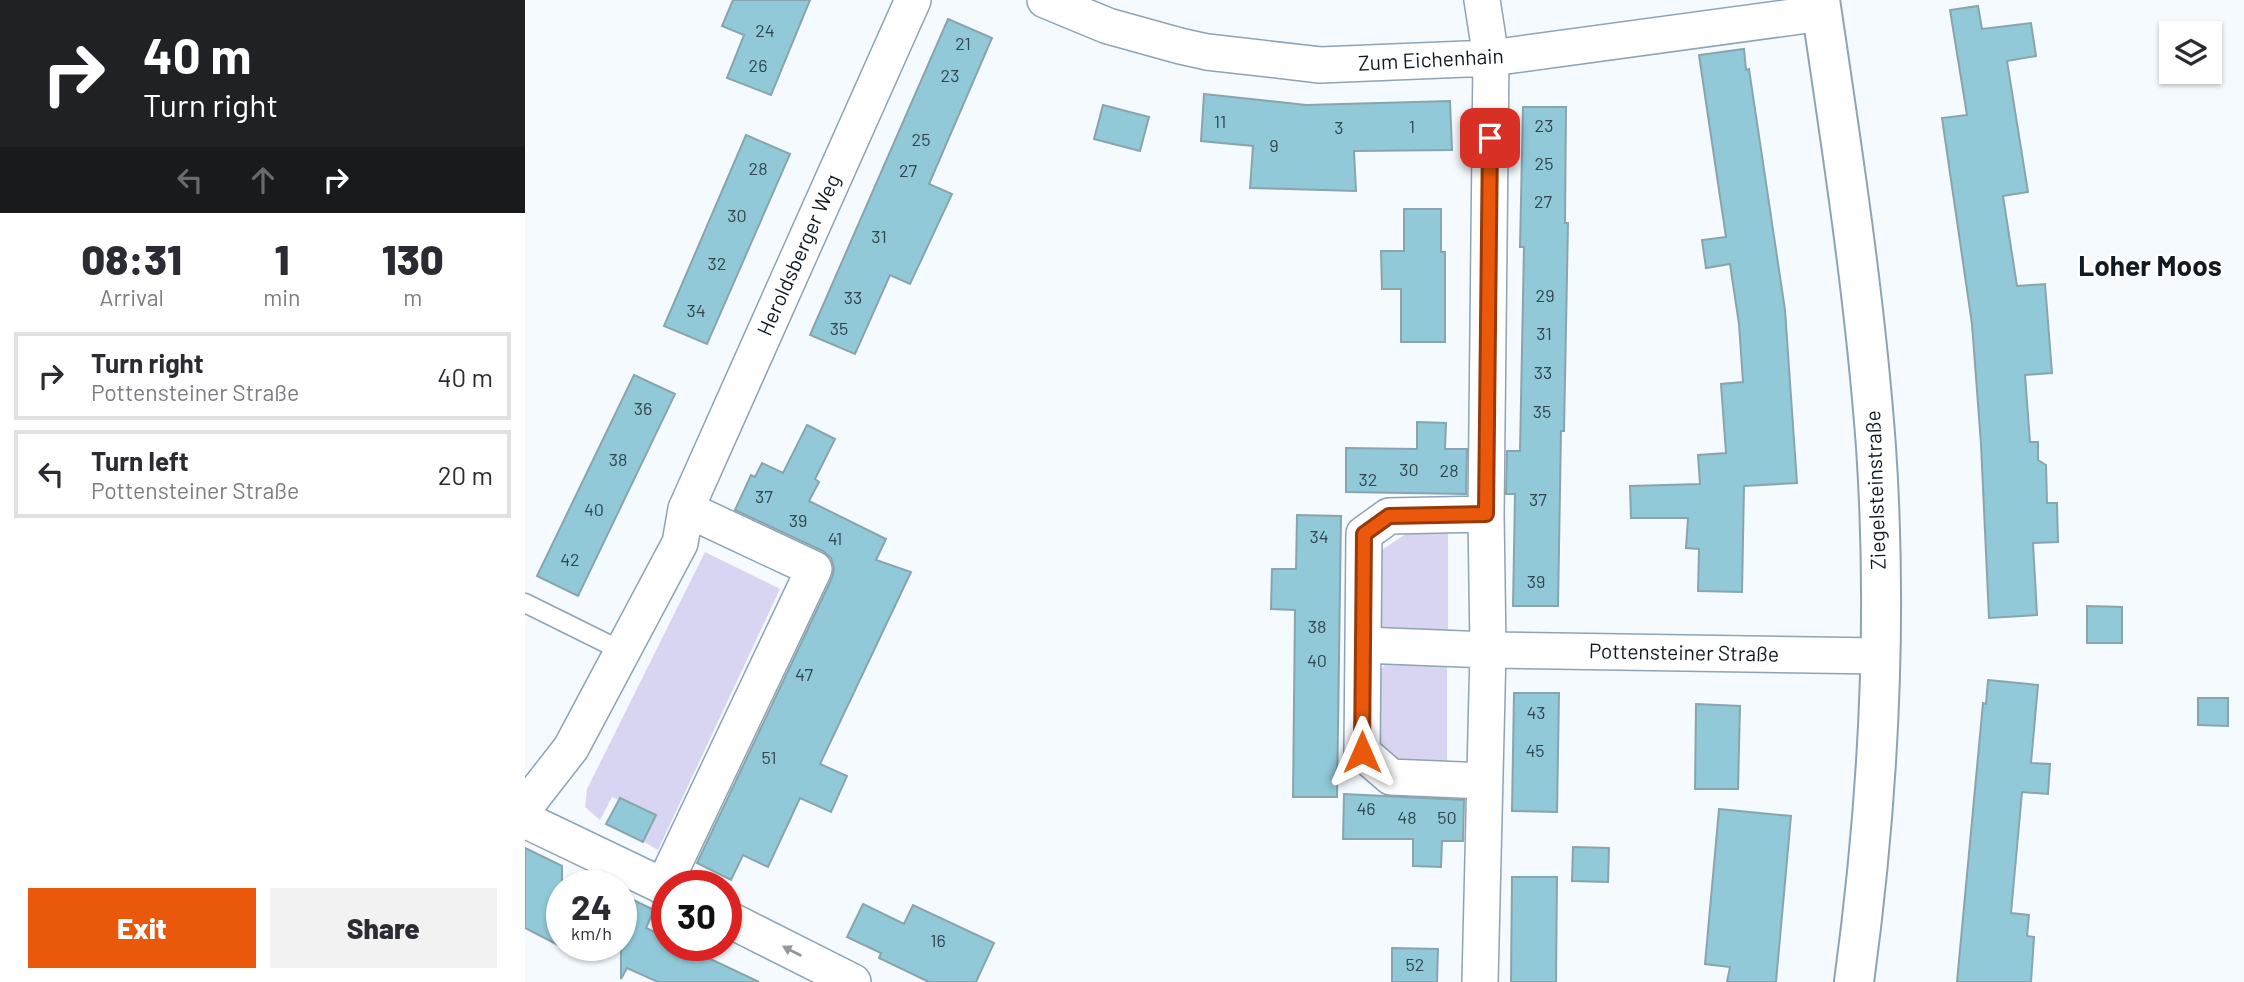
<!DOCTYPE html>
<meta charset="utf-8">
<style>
body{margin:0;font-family:Barlow,sans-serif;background:#f2f2f3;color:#2b2b33;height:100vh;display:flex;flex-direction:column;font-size:26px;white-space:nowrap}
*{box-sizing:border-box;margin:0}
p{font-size:23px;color:#7c7c81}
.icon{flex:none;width:38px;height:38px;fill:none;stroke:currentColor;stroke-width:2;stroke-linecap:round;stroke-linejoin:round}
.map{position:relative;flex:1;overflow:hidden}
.panel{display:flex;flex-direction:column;background:#fff;width:525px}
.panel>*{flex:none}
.guide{background:#202124;color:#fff;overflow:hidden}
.buttons{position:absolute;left:1634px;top:21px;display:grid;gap:14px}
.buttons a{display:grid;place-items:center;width:63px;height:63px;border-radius:0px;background:#fff;box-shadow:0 2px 5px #0004;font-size:35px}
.speed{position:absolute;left:21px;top:870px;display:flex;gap:14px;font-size:35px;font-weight:700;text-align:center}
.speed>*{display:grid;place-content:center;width:91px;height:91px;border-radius:50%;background:#fff;box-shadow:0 2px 5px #0004;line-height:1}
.speed small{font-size:18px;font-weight:400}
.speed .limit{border:10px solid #d22;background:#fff;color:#111}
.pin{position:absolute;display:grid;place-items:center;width:60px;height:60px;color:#fff;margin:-30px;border-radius:14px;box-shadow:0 4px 10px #0006}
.me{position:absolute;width:77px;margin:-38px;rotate:0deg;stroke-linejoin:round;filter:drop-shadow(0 0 5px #0008)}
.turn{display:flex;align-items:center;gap:24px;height:147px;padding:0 28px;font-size:32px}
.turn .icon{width:91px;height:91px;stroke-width:2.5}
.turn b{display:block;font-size:49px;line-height:60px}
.lanes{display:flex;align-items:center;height:66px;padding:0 28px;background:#0003;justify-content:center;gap:35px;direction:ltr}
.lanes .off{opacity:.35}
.eta{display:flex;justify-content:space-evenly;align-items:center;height:119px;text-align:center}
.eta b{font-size:42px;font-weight:800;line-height:49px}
.cta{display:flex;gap:14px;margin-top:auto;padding:14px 28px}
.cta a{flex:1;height:80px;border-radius:0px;background:#ea580c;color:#fff;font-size:28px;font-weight:800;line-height:80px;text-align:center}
.cta a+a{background:#f2f2f3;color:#2b2b33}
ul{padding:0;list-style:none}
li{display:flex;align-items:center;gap:21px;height:88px;margin:0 14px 10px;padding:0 14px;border:4px solid #e1e1e2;border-radius:0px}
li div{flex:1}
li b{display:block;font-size:26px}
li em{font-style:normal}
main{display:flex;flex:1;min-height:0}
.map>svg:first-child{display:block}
.green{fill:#d8d5f3}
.building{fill:#91c9d9;stroke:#88a5ad;stroke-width:2}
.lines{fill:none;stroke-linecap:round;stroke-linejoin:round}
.lane-casing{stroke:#8ea3b4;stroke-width:21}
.street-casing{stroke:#8ea3b4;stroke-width:38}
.secondary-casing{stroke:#8ea3b4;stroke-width:42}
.lane{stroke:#fff;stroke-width:18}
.street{stroke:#fff;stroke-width:35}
.secondary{stroke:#fff;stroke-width:38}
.oneway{fill:#94989b}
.route-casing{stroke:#983908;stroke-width:18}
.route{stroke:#ea580c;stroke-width:12}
.labels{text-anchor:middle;stroke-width:5;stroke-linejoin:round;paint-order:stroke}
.number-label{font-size:18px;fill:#32464f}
.street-label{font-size:21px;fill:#121a21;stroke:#fff}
.district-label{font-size:28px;font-weight:bold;fill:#121a21;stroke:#fff}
</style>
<main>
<section class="panel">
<div class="guide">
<div class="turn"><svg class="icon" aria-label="right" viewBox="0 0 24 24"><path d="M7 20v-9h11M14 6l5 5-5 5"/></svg><div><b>40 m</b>Turn right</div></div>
<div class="lanes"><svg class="icon off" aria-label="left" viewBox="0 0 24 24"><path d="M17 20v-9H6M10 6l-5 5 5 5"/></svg><svg class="icon off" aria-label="ahead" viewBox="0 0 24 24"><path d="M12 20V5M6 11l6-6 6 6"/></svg><svg class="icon" aria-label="right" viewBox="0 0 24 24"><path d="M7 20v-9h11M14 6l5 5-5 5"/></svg></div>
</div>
<div class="eta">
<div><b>08:31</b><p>Arrival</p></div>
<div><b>1</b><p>min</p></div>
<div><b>130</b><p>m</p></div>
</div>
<ul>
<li><svg class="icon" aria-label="right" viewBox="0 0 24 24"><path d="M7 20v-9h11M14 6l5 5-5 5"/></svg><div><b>Turn right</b><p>Pottensteiner Straße</p></div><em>40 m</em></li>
<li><svg class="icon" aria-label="left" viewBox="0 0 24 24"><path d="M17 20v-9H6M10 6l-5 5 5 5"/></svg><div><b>Turn left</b><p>Pottensteiner Straße</p></div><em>20 m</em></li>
</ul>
<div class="cta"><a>Exit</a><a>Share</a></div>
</section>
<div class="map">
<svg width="1719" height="982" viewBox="0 0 1719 982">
<rect width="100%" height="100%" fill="#f5fafe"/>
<!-- green -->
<path class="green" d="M894 525 923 526V635H863L850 620 851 554Z
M180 552 255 589 133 850 119 842 130 818 87 797 75 820 60 807 62 789Z
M865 658 922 661V766L870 763 849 741V679Z"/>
<!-- building -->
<path class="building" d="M208 0H285L246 95 202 78 219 35 197 26Z
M1453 6 1457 29 1506 23 1511 56 1482 61 1503 192 1478 196 1492 286 1520 284 1527 373 1500 375 1505 442H1513V460L1521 465 1522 503H1532L1533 542 1508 543 1512 615 1464 618 1456 444 1447 324 1417 118 1442 115 1425 10Z
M423 19 467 38 404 184 427 194 385 284 365 275 330 354 285 335Z
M1219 49 1221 70 1224 69 1260 310 1272 483 1219 486 1217 592 1173 591 1174 549 1161 548 1163 518H1106L1105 486 1175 484 1173 455 1201 453 1196 384 1218 382 1214 324 1205 264 1181 268 1177 240 1201 237 1174 55Z
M679 94 781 105 925 101 927 150 829 151 831 191 725 188 728 146 676 141Z
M578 105 624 117 615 151 569 139Z
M998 107H1041L1040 223H1043L1039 431H1036L1033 606H988L990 494H981L982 451H995L999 247H995Z
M221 135 265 154 182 344 139 326Z
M879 209H916V252H920V342H876V289H857L856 251H879Z
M109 375 150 394 53 596 12 576Z
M892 422 921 423 920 449H942L941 494 821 492V448L892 449Z
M282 425 310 439 290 479 294 482 284 501 361 539 351 560 386 572 295 764 322 776 306 812 275 798 243 867 218 855 206 880 172 863 307 578 309 568 306 558 298 551 210 510 226 475 230 477 237 463 258 473Z
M772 515 816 516 812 797H768L770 610 746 609 747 569H771Z
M1562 606 1597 607V643H1562Z
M1463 680 1513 685 1506 763 1525 764 1523 794 1497 792 1486 913 1504 915 1502 936 1509 937 1506 982H1432L1458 703 1461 704Z
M989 693H1034L1032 812 987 811Z
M1673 698H1703V726L1673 725Z
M1171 704 1215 706 1213 789H1170Z
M819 794 939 800 938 841H917L916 867 888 866V839H818Z
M95 798 131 815 118 842 81 824Z
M1194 809 1266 816 1251 982H1202L1205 967 1180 964Z
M1048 847 1084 848 1083 882 1047 881Z
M0 848 37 866V947L0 928Z
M987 877H1032L1031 982H986Z
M96 894 129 910 121 928 142 938V945H156L234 982H133L102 968 96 979Z
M338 904 379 924 388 905 469 943 451 982H404L354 958 356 953 322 937Z
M867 948 913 949 912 982H867Z"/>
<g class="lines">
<!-- lane casing -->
<g class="lane-casing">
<path id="lane" d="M0 603 97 651"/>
</g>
<!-- street casing -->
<g class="street-casing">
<path id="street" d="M520 0 583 26 655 46 682 52 795 65 966 58 1297 13
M838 645 963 650 1354 656
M960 781 866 777 837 752 839 534 864 516 961 514
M0 807 46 748 155 543 161 509 388 0
M0 820 142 888
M138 887 289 569 161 509
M201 918 328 982
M955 982 963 650 961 514 966 58 957 0"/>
</g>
<!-- secondary casing -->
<g class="secondary-casing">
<path id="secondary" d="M1295 0C1317 149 1340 297 1351 447 1363 625 1353 806 1329 982"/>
</g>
<!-- lane -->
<use href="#lane" class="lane"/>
<!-- street -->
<use href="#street" class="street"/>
<!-- secondary -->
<use href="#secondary" class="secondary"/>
</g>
<!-- one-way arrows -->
<defs><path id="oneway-solid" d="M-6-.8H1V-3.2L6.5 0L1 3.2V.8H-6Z" transform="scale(1.75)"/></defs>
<use class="oneway" href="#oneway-solid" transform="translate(267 951) rotate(-153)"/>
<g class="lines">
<!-- route casing -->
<g class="route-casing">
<path id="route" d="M837 752 839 534 864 516 961 514 965 138"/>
</g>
<!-- route -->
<use href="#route" class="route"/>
</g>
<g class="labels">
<!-- number labels -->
<g class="number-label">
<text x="240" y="37">24</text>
<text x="438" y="50">21</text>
<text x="233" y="72">26</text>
<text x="425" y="82">23</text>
<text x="695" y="128">11</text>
<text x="1019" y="132">23</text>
<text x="887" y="133">1</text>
<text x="814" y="134">3</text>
<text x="396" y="146">25</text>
<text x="749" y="152">9</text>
<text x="1019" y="170">25</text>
<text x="233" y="175">28</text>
<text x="383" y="177">27</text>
<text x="1018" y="208">27</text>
<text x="212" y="222">30</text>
<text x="354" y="243">31</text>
<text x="192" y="270">32</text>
<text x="1020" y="302">29</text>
<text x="328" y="304">33</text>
<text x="171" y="317">34</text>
<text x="314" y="335">35</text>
<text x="1019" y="340">31</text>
<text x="1018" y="379">33</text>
<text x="118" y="415">36</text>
<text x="1017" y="418">35</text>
<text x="93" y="466">38</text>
<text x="884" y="476">30</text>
<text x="924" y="477">28</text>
<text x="843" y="486">32</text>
<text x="239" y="503">37</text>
<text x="1013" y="506">37</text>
<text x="69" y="516">40</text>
<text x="273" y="527">39</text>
<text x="794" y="543">34</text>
<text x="310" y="545">41</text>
<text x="45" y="566">42</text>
<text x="1011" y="588">39</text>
<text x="792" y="633">38</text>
<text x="792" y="667">40</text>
<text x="279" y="681">47</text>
<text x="1011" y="719">43</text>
<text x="1010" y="757">45</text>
<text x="244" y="764">51</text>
<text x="841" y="815">46</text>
<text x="882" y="824">48</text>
<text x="922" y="824">50</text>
<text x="413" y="947">16</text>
<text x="890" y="971">52</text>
</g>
<!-- street labels -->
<g class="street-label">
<text transform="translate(906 60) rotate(-3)" y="7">Zum Eichenhain</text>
<text transform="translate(274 255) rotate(-66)" y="7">Heroldsberger Weg</text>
<text transform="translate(1351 490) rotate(-92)" y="7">Ziegelsteinstraße</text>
<text transform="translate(1159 653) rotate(1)" y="7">Pottensteiner Straße</text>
</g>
<!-- district labels -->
<g class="district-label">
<text x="1625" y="276">Loher Moos</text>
</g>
</g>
</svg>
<div class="buttons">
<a><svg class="icon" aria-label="layers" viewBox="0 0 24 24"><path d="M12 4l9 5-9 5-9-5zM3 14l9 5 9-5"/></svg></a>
</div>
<div class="speed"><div>24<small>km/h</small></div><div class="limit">30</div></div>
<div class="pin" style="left:965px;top:138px;background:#d93025"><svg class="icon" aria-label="arrive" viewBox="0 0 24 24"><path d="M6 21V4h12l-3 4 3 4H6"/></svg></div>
<svg class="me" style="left:837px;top:752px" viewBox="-20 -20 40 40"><path d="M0-17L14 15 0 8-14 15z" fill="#ea580c" stroke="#fff" stroke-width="4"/></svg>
</div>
</main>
